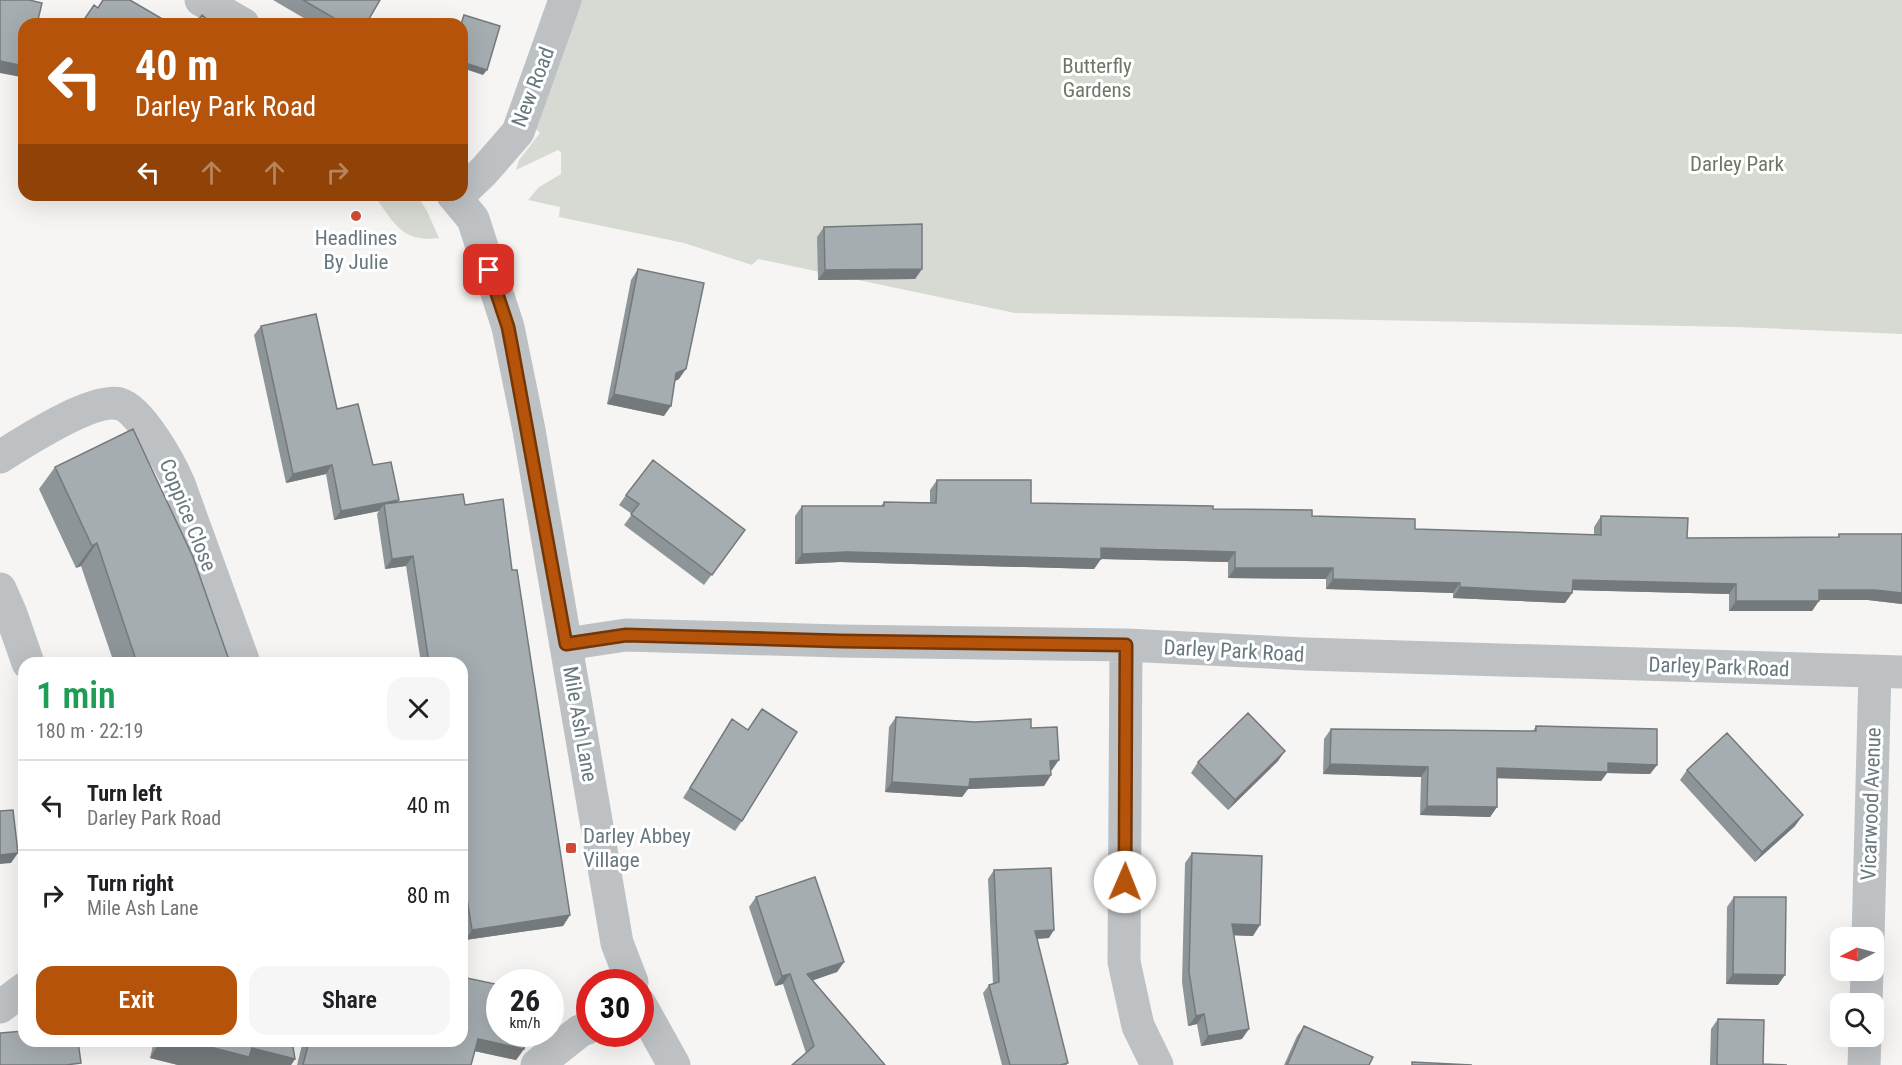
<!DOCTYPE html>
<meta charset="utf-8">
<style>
body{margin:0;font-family:"Roboto Condensed",sans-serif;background:#f6f6f6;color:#202124;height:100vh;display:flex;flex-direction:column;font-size:22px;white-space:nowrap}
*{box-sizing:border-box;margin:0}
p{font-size:20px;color:#757577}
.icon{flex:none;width:33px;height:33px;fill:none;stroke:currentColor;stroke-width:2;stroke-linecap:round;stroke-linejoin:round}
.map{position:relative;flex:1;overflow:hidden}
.drawer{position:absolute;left:18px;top:657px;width:450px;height:390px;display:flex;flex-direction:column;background:#fff;border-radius:18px;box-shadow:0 6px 24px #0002}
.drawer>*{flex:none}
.guide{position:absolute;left:18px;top:18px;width:450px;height:183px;border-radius:18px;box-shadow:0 6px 24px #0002;background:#b45309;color:#fff;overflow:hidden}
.needle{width:39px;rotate:264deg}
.buttons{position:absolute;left:1830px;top:927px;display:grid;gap:12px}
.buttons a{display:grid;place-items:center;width:54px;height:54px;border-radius:12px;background:#fff;box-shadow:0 6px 24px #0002;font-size:30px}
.speed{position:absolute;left:486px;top:969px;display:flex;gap:12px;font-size:30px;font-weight:700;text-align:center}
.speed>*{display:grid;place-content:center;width:78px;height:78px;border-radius:50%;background:#fff;box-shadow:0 6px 24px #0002;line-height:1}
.speed small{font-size:15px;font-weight:400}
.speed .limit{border:9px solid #d22;background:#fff;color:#111}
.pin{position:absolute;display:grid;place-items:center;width:51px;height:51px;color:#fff;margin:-26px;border-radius:12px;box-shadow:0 3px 9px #0006}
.me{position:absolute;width:66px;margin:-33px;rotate:1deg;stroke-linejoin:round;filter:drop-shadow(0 0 4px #0008)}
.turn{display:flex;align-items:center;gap:21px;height:126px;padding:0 18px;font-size:27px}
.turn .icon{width:78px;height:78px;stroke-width:2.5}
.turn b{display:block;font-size:42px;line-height:51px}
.lanes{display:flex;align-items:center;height:57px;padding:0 18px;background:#0003;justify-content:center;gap:30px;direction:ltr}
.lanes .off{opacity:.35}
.round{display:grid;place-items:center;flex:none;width:63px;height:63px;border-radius:18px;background:#f6f6f6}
.summary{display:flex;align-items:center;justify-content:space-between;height:102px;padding:0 18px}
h1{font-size:36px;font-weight:600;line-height:45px;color:#1e9e55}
.button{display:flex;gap:12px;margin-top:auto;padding:12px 18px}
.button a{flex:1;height:69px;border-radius:18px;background:#b45309;color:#fff;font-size:24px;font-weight:600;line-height:69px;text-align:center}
.button a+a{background:#f6f6f6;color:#202124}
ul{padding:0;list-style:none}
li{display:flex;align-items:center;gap:18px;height:90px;padding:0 18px;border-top:2px solid #e0e0e0}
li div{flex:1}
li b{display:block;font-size:22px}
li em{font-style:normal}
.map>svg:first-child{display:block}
.green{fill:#d6dad2}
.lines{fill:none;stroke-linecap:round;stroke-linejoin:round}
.minor{stroke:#bdc1c4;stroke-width:33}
.tertiary{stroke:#bdc1c4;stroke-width:33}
.wall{fill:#8e9598}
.shaded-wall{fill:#74797c}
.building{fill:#a5adb1;stroke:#74797c;stroke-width:1.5}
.route-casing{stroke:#753606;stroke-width:15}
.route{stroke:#b45309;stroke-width:10}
.poi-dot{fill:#d04c38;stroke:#fff;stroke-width:2}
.labels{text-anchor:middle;stroke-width:6;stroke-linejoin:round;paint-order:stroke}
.park-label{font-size:21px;fill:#6c7866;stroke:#fff}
.street-label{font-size:21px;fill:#687880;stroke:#fff}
.poi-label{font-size:21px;fill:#687880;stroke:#fff}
</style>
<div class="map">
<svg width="1902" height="1065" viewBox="0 0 1902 1065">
<rect width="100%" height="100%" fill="#f6f5f3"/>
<!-- green -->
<path class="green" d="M571 0H1902V334L1736 327 1015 313 758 259 752 265 684 243 559 217 560 207 528 200 539 187 561 174V152L558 150 516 170 519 160 540 133 530 123Z
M373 195H417L427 211 439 238C400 243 395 222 373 195Z"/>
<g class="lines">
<!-- minor -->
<path class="minor" d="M462 192 484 171 518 132 565 0
M0 457C24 442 93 397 120 404 141 410 171 465 179 484L244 663
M0 589 11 614 28 663
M566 644 626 635 840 641 1126 645 1305 654 1902 672
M1126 645 1124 962 1138 1026 1157 1065
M1868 938 1875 671
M1866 1004 1867 970
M0 1007 24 989
M537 1065 580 1031 590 1027
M1864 1065 1865 1036"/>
<!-- tertiary -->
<path class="tertiary" d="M201 0 243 24
M453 195 473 219 508 327 529 430 617 943 632 982
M640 1004 674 1065"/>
</g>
<!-- wall -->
<path class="wall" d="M273 0H380L366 24H314Z
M824 227 922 269 915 279 818 280 817 237Z
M638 269 679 379 675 381 664 416 607 404 631 280Z
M261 326 337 409 397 502 465 505 512 570 570 915 563 926 465 940 462 924V663H421L406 566 385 569 377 514 379 511 334 520 326 474 286 483 254 335Z
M55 467 230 663H114L81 566 76 568 39 489Z
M937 480 1031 503 1213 509 1312 516 1415 529 1594 535V527L1601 516 1687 538 1838 537 1839 534H1901L1902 533V604L1868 600H1819L1812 611H1729V594L1573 590 1572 593 1565 603 1453 598V593L1326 589V579L1228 578V562L1101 559 1094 569 840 562 795 564V516L802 506H881L884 502 930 503V490Z
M626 495 745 530 704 585 624 525 632 514 619 505Z
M896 717 1031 728 1052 770H1050L1051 775 1044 786 968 789 962 797 885 792 889 727Z
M732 719 742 821 735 831 683 798Z
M1536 726 1657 765 1650 774 1607 773 1601 781 1497 778V807L1490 817 1420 815 1421 777 1323 774 1324 739 1331 729 1533 731Z
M1278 761 1228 810 1191 773 1198 762Z
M1687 770 1795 826 1755 862 1680 780Z
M1192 853 1253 936 1233 935 1242 1039 1201 1046 1197 1024 1188 1026 1182 982 1185 863Z
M994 870 1049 938 1037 939 1067 1065H1002L983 993 989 985 993 984 988 879Z
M756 897 844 962 837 972 812 980 885 1065 806 1053 783 984 775 986 749 907Z
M1734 897 1778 985 1726 984 1727 907Z
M1718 1019 1763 1064 1787 1065H1710L1711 1029Z
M1304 1026 1369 1065H1284L1297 1036Z
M154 1041H292L295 1059 291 1065H178L150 1058Z
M303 1041H462L524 1049 516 1060 474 1051 471 1065H297Z"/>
<!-- shaded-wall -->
<path class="shaded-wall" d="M0 61 24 66V73L21 77 0 73Z
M462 62 487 70 483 75 462 68Z
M922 269 915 279 818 280 825 270Z
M686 369 679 379 669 384 676 373Z
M614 394 671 406 664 416 607 404Z
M332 465 326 474 286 483 293 474Z
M399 500 392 509 384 504 379 511 334 520 341 511Z
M97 543 81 566 76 568 92 546Z
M1101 548 1235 552 1228 562 1101 559 1094 569 840 562 795 564 802 554 847 552Z
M413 556 406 566 385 569 392 559Z
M1235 568H1333L1326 579 1228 578Z
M1333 579 1460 583 1453 593 1326 589Z
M1573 580 1736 584 1729 594 1566 590Z
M1460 587 1572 593 1565 603 1453 598Z
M1819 590H1875L1902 593V604L1868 600H1812Z
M1736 601H1819L1812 611H1729Z
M1285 751 1278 761 1228 810 1235 800Z
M1059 760 1052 770 1043 771 1050 761Z
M1608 763 1657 765 1650 774 1607 773 1601 781 1490 778 1497 768Z
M1330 764 1428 767 1421 777 1323 774Z
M1051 775 1044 786 968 789 962 797 885 792 892 782Z
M1427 806 1497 807 1490 817 1420 815Z
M1803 815 1795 826 1755 862 1762 852Z
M18 853 11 863 0 864V855Z
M570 915 563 926 465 940 472 930Z
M1232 924 1260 925 1253 936 1224 935Z
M1054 930 1049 938 1030 939 1035 931Z
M844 962 837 972 800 985 807 974Z
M790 974 783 984 775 986 782 976Z
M1733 974 1785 975 1778 985 1726 984Z
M1204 1014 1197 1024 1188 1026 1196 1016Z
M1249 1029 1242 1039 1201 1046 1208 1036Z
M478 1039 524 1049 516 1060 470 1050Z
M161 1041H187L252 1048 295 1059 291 1065H178L150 1058Z"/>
<!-- building -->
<path class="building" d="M0 0H29L42 3 37 24H24V66L0 61Z
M103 0H130L171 24H81L94 5 98 8Z
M303 0H380L366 24H344Z
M202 15 213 24H195Z
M464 15 500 26 487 70 462 62 461 24Z
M922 224V269L825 270 824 227Z
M638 269 704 283 686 369 676 373 671 406 614 394Z
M316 314 337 409 358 404 373 465 391 462 399 500 341 511 332 465 293 474 261 326Z
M133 429 193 557 230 663H137L97 543 92 546 55 467Z
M653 460 745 530 712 575 631 514 639 504 626 495Z
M937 480H1031V503L1213 506V509L1312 510V516L1415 519V529L1601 535V516L1688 518 1687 538 1839 537V534H1902V533V593L1875 590H1819V601H1736V584L1573 580 1572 593 1460 587V583L1333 579V568H1235V552L1101 548V559L847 552 802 554V506H884V502L936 503Z
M463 494 465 505 503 499 512 570H517L570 915 472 930 462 867V663H429L413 556 392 559 384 504Z
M762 709 797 732 742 821 690 788 732 719 748 730Z
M1248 713 1285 751 1235 800 1198 762Z
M896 717 975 722 1031 719V728L1057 727 1059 760 1050 761 1051 775 970 779 969 787 892 782Z
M1536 726 1657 729V765L1608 763V772L1497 768V807L1427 806 1428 767 1330 764 1331 729 1536 731Z
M1727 733 1803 815 1762 852 1687 770Z
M13 810 18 853 0 855V811Z
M1192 853 1262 856 1260 925 1232 924 1249 1029 1208 1036 1204 1014 1196 1016 1189 972Z
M1051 868 1054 930 1035 931 1068 1063 1060 1065H1010L989 985 999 982 994 870Z
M815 877 844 962 807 974 885 1065H792L814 1046 790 974 782 976 756 897Z
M1734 897H1786L1785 975 1733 974Z
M462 977 500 985V1034H527L524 1049 478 1039 471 1065H303L309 1041H462Z
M1718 1019 1764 1020 1763 1064 1787 1065H1717Z
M1304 1026 1373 1057 1369 1065H1287Z
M24 1031V1041H78L81 1063 66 1065H0V1033Z
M187 1041H292L295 1059 252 1048 249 1057Z
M1412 1062 1472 1065H1412Z"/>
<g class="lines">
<!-- route casing -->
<g class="route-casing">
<path id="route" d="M489 270 508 327 512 348 566 644 626 635 840 641 1126 645 1125 882"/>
</g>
<!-- route -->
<use href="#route" class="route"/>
</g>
<!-- markers -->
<g class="poi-dot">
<circle cx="356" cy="216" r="6"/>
<rect x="565" y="842" width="12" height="12" rx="3"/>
</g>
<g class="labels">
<!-- park labels -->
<g class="park-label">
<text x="1097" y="73">Butterfly<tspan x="1097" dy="24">Gardens</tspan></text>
<text x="1737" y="171">Darley Park</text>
</g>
<!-- street labels -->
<g class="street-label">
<text transform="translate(533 87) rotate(-69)" y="7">New Road</text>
<text transform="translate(188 515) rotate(68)" y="7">Coppice Close</text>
<text transform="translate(1234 651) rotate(3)" y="7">Darley Park Road</text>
<text transform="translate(1719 667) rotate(2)" y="7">Darley Park Road</text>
<text transform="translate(580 724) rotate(80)" y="7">Mile Ash Lane</text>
<text transform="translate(1871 804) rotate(-88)" y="7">Vicarwood Avenue</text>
</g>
<!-- poi labels -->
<g class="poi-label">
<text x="356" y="245">Headlines<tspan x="356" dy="24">By Julie</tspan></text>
<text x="583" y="843" text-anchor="start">Darley Abbey<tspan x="583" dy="24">Village</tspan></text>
</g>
</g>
</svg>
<div class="buttons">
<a><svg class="needle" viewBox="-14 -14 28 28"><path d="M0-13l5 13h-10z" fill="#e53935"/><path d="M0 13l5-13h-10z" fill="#757577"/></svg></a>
<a><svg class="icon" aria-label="search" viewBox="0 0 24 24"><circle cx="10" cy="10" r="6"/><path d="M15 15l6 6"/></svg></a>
</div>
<div class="speed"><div>26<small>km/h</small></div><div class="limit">30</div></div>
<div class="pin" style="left:489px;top:270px;background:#d93025"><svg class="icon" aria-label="arrive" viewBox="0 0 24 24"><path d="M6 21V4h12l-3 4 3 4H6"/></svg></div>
<svg class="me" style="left:1125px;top:882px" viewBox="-20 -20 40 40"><circle r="19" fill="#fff"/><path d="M0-13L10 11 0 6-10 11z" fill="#b45309"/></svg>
<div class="guide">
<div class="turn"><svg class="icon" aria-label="left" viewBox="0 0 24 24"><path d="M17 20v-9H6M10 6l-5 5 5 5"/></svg><div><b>40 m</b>Darley Park Road</div></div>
<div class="lanes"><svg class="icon" aria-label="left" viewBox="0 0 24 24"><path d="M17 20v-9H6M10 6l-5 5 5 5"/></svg><svg class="icon off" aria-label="ahead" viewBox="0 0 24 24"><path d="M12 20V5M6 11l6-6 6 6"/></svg><svg class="icon off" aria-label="ahead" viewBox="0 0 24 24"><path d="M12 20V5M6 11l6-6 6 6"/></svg><svg class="icon off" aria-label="right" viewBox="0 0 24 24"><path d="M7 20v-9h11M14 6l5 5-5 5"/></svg></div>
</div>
<section class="drawer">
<div class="summary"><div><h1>1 min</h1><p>180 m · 22:19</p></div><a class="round"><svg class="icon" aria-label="close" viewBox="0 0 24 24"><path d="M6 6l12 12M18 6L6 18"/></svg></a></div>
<ul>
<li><svg class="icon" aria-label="left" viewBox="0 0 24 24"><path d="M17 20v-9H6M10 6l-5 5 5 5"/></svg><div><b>Turn left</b><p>Darley Park Road</p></div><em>40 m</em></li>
<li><svg class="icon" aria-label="right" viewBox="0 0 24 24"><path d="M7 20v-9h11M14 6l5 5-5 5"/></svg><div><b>Turn right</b><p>Mile Ash Lane</p></div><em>80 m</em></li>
</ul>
<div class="button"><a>Exit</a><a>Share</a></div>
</section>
</div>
